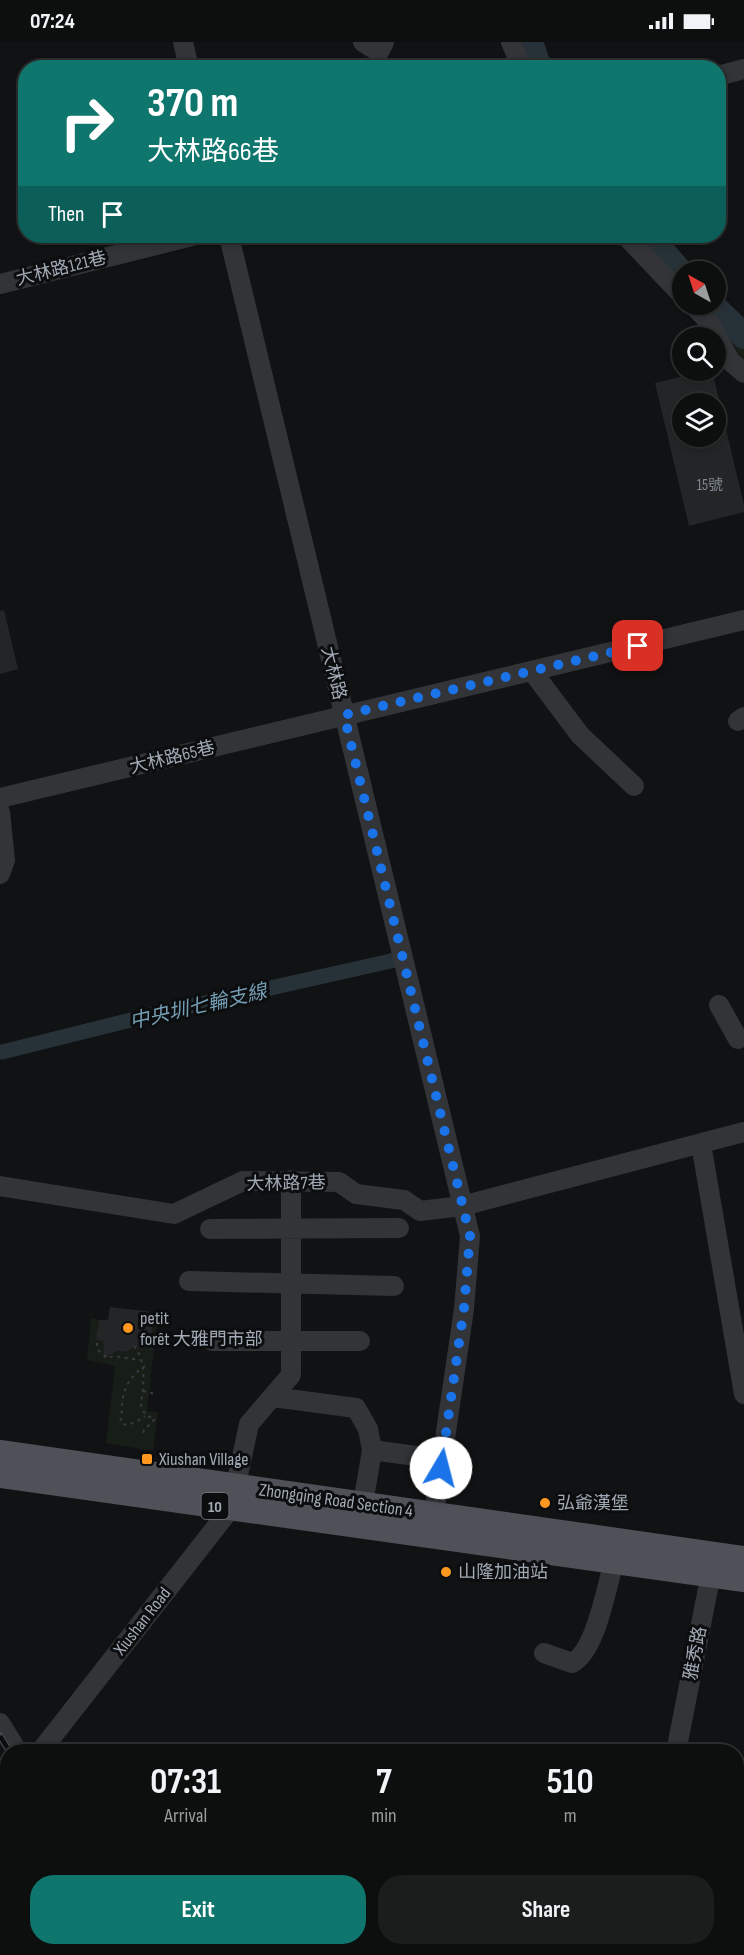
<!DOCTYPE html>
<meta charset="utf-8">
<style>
body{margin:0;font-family:"Sofia Sans Condensed","Noto Sans TC",sans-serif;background:#1b1c1c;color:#f1f3f6;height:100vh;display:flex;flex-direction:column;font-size:22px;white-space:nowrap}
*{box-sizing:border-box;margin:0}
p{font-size:20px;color:#9a9c9e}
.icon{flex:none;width:33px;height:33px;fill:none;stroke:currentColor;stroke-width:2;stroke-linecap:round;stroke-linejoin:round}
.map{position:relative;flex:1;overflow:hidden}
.side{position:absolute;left:0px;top:1702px;width:744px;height:212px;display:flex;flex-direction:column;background:#0d0e0e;border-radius:24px 24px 0 0;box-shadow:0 3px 9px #0003,0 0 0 2px #2d2e2e}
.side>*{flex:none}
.banner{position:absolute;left:18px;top:18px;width:708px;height:183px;border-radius:24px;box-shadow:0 3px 9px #0003,0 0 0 2px #2d2e2e;background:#0f766e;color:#fff;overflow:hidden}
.needle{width:39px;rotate:321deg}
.buttons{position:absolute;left:672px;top:219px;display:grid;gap:12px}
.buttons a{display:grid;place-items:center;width:54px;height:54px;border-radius:50%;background:#0d0e0e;box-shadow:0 3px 9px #0003,0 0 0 2px #2d2e2e;font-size:30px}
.pin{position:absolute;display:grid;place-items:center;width:51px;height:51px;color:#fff;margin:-26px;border-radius:12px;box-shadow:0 3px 9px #0006}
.me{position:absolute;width:66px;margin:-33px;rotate:8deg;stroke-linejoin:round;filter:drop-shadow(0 0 4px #0008)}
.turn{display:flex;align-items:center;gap:21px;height:126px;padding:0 30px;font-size:27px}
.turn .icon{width:78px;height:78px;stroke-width:2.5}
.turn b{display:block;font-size:42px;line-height:51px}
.then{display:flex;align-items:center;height:57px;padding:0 30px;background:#0003;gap:12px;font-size:22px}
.eta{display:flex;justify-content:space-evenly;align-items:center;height:102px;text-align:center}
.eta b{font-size:36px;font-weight:700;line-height:42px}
.primary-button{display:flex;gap:12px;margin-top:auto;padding:12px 30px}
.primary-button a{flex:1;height:69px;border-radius:24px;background:#0f766e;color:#fff;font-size:24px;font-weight:700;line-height:69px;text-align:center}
.primary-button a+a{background:#1b1c1c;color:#f1f3f6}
.status{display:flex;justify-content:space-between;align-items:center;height:42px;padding:0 30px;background:#0d0e0e;direction:ltr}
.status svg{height:16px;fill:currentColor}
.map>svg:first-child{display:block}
.green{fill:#171e17}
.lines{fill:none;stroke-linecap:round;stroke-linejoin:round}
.canal{stroke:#273238;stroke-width:15}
.river{stroke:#273238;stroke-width:26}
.building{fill:#242527;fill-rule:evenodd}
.path{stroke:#383b40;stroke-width:2;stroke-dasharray:3 4.5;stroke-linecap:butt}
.minor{stroke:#323438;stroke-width:20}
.major{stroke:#4e5158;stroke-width:24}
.rail-casing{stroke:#45484e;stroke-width:7}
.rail{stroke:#0c0d0e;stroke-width:4.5;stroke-dasharray:14;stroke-linecap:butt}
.route{stroke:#1a73e8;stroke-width:10;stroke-dasharray:0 18}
.poi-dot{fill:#ff981e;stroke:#0c0d0e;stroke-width:2}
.labels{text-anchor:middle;stroke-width:6;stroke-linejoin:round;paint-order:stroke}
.number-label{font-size:15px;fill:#818891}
.shield{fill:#0c0d0e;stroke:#747b83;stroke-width:1.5}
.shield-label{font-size:16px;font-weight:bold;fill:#a1aab5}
.street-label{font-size:18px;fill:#a1aab5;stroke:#0c0d0e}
.poi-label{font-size:18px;fill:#a1aab5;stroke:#0c0d0e;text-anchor:start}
.water-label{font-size:20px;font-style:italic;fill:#759eb4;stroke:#0c0d0e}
</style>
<div class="status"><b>07:24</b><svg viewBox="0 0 49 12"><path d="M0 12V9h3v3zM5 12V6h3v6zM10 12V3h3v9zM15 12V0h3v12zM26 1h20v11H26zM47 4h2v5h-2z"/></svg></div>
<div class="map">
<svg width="744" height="1913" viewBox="0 0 744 1913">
<rect width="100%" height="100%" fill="#111213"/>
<!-- green -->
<path class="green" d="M711 271 744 300V323Z
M153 1270H158L147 1369 158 1370 153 1409 106 1401 115 1324 87 1318 91 1276 99 1278 96 1298 104 1299 107 1314H110L114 1309 127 1310 137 1303 140 1305 150 1304Z"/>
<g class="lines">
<!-- canal -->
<path class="canal" d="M2 1010 151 973 395 918"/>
<!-- river -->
<path class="river" d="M530 0 539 26
M649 194 682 232
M711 262 744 294"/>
</g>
<!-- building -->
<path class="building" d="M709 328H712L744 463V470L689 484 655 341ZM682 362H716V394H682Z
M4 568 18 627 0 632V569Z
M110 1265 153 1270 151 1302 145 1305H134L127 1310 117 1309 104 1317 103 1299 96 1298 99 1278H108Z"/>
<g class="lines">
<!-- path -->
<path class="path" d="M151 1299 161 1300
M97 1301V1307L107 1316 114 1314 140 1318
M134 1304C148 1322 143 1343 141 1363 144 1372 146 1374 155 1377L144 1388 143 1392
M145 1324C129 1335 122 1348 122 1367 122 1373 119 1376 122 1382 131 1384 138 1379 145 1374
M143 1349 155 1352"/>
<!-- minor -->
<path class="minor" d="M183 0 189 26
M363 0 379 10 384 0
M511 0 522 26
M718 34 744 27
M229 194 470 1194 464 1267 432 1485
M626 194 682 253
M0 242 192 194
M692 262 709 280 730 319 744 331
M532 629 580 693 634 744
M738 679 744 675
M0 756 744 578
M0 770 5 818 0 832
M719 963 738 997
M701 1102 744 1352
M0 1144 174 1172 243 1139 339 1140 356 1152 404 1158 420 1169 462 1164 744 1090
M210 1187 399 1186
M189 1239 394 1244
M212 1299H360
M273 1355 356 1366 368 1387 372 1408
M363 1462 372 1408 416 1414
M544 1611 572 1621C596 1609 606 1546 614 1520
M0 1681 18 1710
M40 1710 231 1466 249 1382 291 1333V1138
M676 1710 713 1521
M0 1743 7 1753
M0 1768 8 1767
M736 1830 744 1833
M634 1913 636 1906"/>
<!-- major -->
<path class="major" d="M0 1410 744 1516
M0 1434 744 1538"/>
<!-- rail casing -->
<g class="rail-casing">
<path id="rail" d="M0 1694 10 1710
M0 1730 8 1741
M113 1906 118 1913
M133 1906 137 1913"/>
</g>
<!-- rail -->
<use href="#rail" class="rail"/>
</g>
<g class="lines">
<!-- route -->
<path class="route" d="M441 1426 464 1266 470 1194 344 673 638 604"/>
</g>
<!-- markers -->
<g class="poi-dot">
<circle cx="128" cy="1286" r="6"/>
<rect x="141" y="1411" width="12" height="12" rx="3"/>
<circle cx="545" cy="1461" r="6"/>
<circle cx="446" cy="1530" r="6"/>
</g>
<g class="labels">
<!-- number labels -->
<g class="number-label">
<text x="710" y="448">15號</text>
</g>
<!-- shield labels -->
<rect class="shield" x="201.5" y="1451" width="27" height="26" rx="4.5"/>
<g class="shield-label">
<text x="215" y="1470">10</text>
</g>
<!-- street labels -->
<g class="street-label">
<text transform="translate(61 226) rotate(-14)" y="6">大林路121巷</text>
<text transform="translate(334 631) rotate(76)" y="6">大林路</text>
<text transform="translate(172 715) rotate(-14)" y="6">大林路65巷</text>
<text transform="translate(286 1141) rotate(-1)" y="6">大林路7巷</text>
<text transform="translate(336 1458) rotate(8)" y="6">Zhongqing Road Section 4</text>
<text transform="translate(142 1579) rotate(-52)" y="6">Xiushan Road</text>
<text transform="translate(695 1611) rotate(-79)" y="6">雅秀路</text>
</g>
<!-- poi labels -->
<g class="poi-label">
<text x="140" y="1282">petit<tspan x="140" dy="21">forêt 大雅門市部</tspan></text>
<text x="159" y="1423">Xiushan Village</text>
<text x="557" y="1467">弘爺漢堡</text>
<text x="458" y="1536">山隆加油站</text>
</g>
<!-- water labels -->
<g class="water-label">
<text transform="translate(198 964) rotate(-13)" y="7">中央圳七輪支線</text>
</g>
</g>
</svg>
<div class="buttons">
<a><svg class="needle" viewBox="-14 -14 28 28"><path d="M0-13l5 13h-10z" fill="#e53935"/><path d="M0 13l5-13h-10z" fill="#9a9c9e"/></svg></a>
<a><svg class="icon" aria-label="search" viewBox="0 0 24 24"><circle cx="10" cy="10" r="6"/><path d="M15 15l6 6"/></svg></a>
<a><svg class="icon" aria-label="layers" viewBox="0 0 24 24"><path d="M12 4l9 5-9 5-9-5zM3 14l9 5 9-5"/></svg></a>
</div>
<div class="pin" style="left:638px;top:604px;background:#d93025"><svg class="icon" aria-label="arrive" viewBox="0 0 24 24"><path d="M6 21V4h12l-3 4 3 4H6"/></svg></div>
<svg class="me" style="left:441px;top:1426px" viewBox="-20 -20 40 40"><circle r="19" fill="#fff"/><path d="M0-13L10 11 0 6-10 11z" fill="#1a73e8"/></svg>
<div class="banner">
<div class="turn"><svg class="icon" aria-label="right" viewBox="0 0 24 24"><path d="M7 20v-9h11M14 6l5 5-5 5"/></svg><div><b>370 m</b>大林路66巷</div></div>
<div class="then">Then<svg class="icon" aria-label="arrive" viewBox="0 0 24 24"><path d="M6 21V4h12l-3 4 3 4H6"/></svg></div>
</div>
<section class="side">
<div class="eta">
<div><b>07:31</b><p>Arrival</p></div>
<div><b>7</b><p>min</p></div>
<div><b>510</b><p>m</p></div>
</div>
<div class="primary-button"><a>Exit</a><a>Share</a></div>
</section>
</div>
